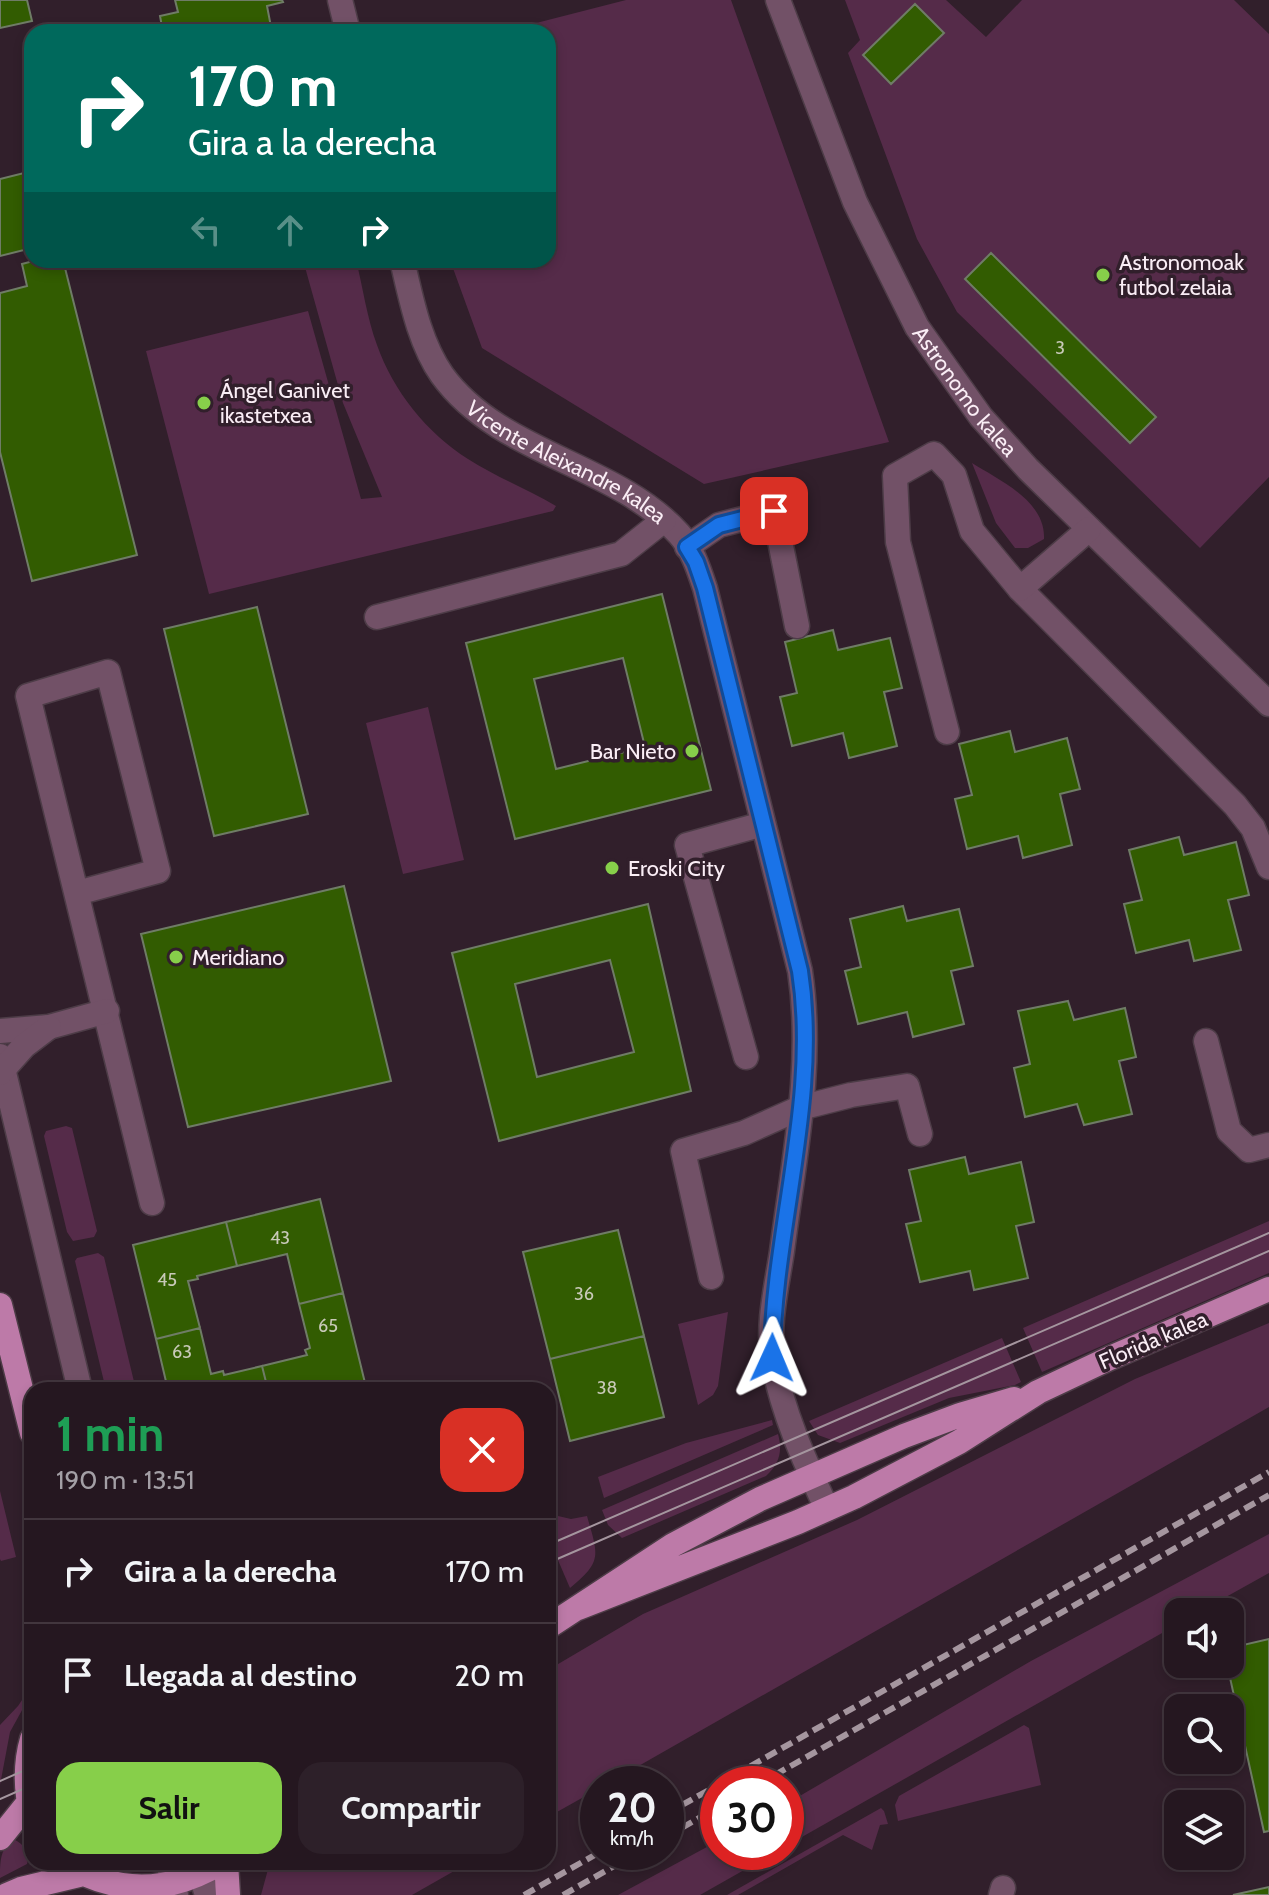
<!DOCTYPE html>
<html lang="es">
<meta charset="utf-8">
<style>
body{margin:0;font-family:Cabin,sans-serif;background:#2d2029;color:#f1f3f6;height:100vh;display:flex;flex-direction:column;font-size:30px;white-space:nowrap}
*{box-sizing:border-box;margin:0}
p{font-size:26px;color:#a39fa5}
.icon{flex:none;width:44px;height:44px;fill:none;stroke:currentColor;stroke-width:2;stroke-linecap:round;stroke-linejoin:round}
.map{position:relative;flex:1;overflow:hidden}
.drawer{position:absolute;left:24px;top:1382px;width:532px;height:488px;display:flex;flex-direction:column;background:#251720;border-radius:24px;box-shadow:0 4px 12px #0003,0 0 0 2px #42363e}
.drawer>*{flex:none}
.banner{position:absolute;left:24px;top:24px;width:532px;height:244px;border-radius:24px;box-shadow:0 4px 12px #0003,0 0 0 2px #42363e;background:#00695c;color:#fff;overflow:hidden}
.fabs{position:absolute;left:1164px;top:1598px;display:grid;gap:16px}
.fabs a{display:grid;place-items:center;width:80px;height:80px;border-radius:16px;background:#251720;box-shadow:0 4px 12px #0003,0 0 0 2px #42363e;font-size:40px}
.speed{position:absolute;left:580px;top:1766px;display:flex;gap:16px;font-size:40px;font-weight:700;text-align:center}
.speed>*{display:grid;place-content:center;width:104px;height:104px;border-radius:50%;background:#251720;box-shadow:0 4px 12px #0003,0 0 0 2px #42363e;line-height:1}
.speed small{font-size:20px;font-weight:400}
.speed .limit{border:12px solid #d22;background:#fff;color:#111}
.pin{position:absolute;display:grid;place-items:center;width:68px;height:68px;color:#fff;margin:-34px;border-radius:16px;box-shadow:0 4px 12px #0006}
.me{position:absolute;width:88px;margin:-44px;rotate:1deg;stroke-linejoin:round;filter:drop-shadow(0 0 6px #0008)}
.turn{display:flex;align-items:center;gap:28px;height:168px;padding:0 32px;font-size:36px}
.turn .icon{width:104px;height:104px;stroke-width:2.5}
.turn b{display:block;font-size:56px;line-height:68px}
.lanes{display:flex;align-items:center;height:76px;padding:0 32px;background:#0003;justify-content:center;gap:40px;direction:ltr}
.lanes .off{opacity:.35}
.round{display:grid;place-items:center;flex:none;width:84px;height:84px;border-radius:24px;background:#2d2029}
.head{display:flex;align-items:center;justify-content:space-between;height:136px;padding:0 32px}
h1{font-size:48px;font-weight:700;line-height:60px;color:#1e9e55}
.primary-button{display:flex;gap:16px;margin-top:auto;padding:16px 32px}
.primary-button a{flex:1;height:92px;border-radius:24px;background:#87cf4a;color:#111;font-size:32px;font-weight:700;line-height:92px;text-align:center}
.primary-button a+a{background:#2d2029;color:#f1f3f6}
ul{padding:0;list-style:none}
li{display:flex;align-items:center;gap:24px;height:104px;padding:0 32px;border-top:2px solid #42363e}
li div{flex:1}
li b{display:block;font-size:30px}
li em{font-style:normal}
.map>svg:first-child{display:block}
.green{fill:#552b49}
.building{fill:#325c01;stroke:#6f7c66;stroke-width:2;fill-rule:evenodd}
.lines{fill:none;stroke-linecap:round;stroke-linejoin:round}
.minor-casing{stroke:#4d3c47;stroke-width:27}
.major-casing{stroke:#4d3c47;stroke-width:27}
.minor{stroke:#725167;stroke-width:24}
.major{stroke:#bd7aa8;stroke-width:24}
.tram{stroke:#a5969f;stroke-width:2}
.rail{stroke:#a5969f;stroke-width:6;stroke-dasharray:12 6;stroke-linecap:butt}
.route-casing{stroke:#114b97;stroke-width:20}
.route{stroke:#1a73e8;stroke-width:14}
.poi-dot{fill:#87cf4a;stroke:#311f2b;stroke-width:3}
.labels{text-anchor:middle;stroke-width:7;stroke-linejoin:round;paint-order:stroke}
.number-label{font-size:18px;fill:#c8c9b8}
.poi-label{font-size:22px;fill:#faedf5;stroke:#311f2b;text-anchor:start}
.street-label{font-size:22px;fill:#faedf5;stroke:#311f2b}
</style>
<div class="map">
<svg width="1269" height="1895" viewBox="0 0 1269 1895">
<rect width="100%" height="100%" fill="#311f2b"/>
<!-- green -->
<path class="green" d="M626 0H731L889 442 704 484 482 348 450 260H548V32H501Z
M845 0H946L986 37 1022 0H1234L1269 34V477L1200 548 957 312 917 239 848 53 860 40Z
M303 260H356C363 288 367 318 377 345 393 391 427 433 468 459 496 477 527 489 556 506L553 511 209 594 146 351 308 311 361 499 382 497 343 403Z
M972 463C999 480 1046 501 1044 539L1028 548H1015L996 523Z
M428 707 464 860 403 874 366 723Z
M66 1126 72 1128 97 1231 94 1237 73 1241 67 1232 44 1136 46 1131Z
M1269 1221V1273L1042 1372 1023 1328Z
M98 1253 104 1257 136 1390H106L75 1261 77 1258Z
M728 1312 718 1386 713 1395 698 1405 678 1324Z
M1269 1323V1407L607 1784H598V1789L548 1817V1670L643 1614 857 1520 1135 1379Z
M1002 1338 1021 1382 1015 1385 949 1398 840 1443 818 1435 809 1421Z
M772 1420 773 1425 604 1498 598 1477 686 1443Z
M778 1434C783 1452 779 1464 766 1476L622 1538 608 1525 602 1510Z
M0 1491 16 1557 1 1561 0 1559Z
M558 1516 571 1519 587 1516C598 1555 603 1561 570 1588L548 1537V1518Z
M1269 1534V1573L1199 1612H1178V1624L786 1846V1804L1031 1661Z
M32 1685V1692L10 1732 0 1785V1725L18 1706Z
M1024 1725 1029 1728 1041 1785 898 1821 895 1805 899 1796Z
M881 1808 884 1811 888 1824 880 1825 872 1850 843 1835 738 1895H727Z
M15 1840C24 1844 30 1854 27 1864L0 1878C0 1862 0 1846 15 1840Z
M718 1841V1852H776L700 1895H618Z
M100 1862H157L159 1872 122 1870Z
M270 1862H470L412 1895H261Z"/>
<!-- building -->
<path class="building" d="M0 0H27L32 21 0 28Z
M175 0H282L283 2 267 6 272 32H163L160 16 178 12Z
M915 4 944 33 891 84 863 55Z
M32 171V248L0 256V179Z
M991 253 1156 417 1130 443 965 279Z
M37 260H63L137 555 32 581 0 452V293L27 286 22 264Z
M662 594 711 790 515 839 466 643ZM623 658 645 747 556 769 534 679Z
M257 607 308 814 214 836 164 629Z
M833 630 838 650 890 638 902 688 884 692 897 746 849 758 843 733 792 746 780 697 797 693 785 642Z
M1010 731 1015 752 1067 738 1080 789 1060 794 1072 845 1023 858 1018 836 967 849 955 799 972 795 959 744Z
M1179 837 1184 855 1236 842 1249 895 1228 900 1241 950 1194 961 1189 940 1136 953 1124 904 1142 900 1129 850Z
M344 886 391 1081 188 1127 141 934Z
M648 904 691 1091 499 1141 452 953ZM610 960 634 1052 537 1077 515 984Z
M903 906 907 921 959 909 973 966 951 971 964 1024 913 1037 907 1012 858 1024 845 971 861 967 850 919Z
M1068 1001 1074 1020 1125 1008 1136 1057 1119 1061 1132 1114 1084 1125 1077 1104 1025 1117 1014 1068 1030 1064 1018 1011Z
M965 1157 969 1174 1021 1162 1034 1222 1016 1226 1028 1278 974 1290 970 1271 920 1282 906 1224 921 1221 909 1170Z
M320 1199 343 1293 299 1304 287 1254 237 1266 226 1222Z
M226 1222 237 1266 197 1276 198 1279 188 1281 200 1328 156 1339 133 1245Z
M618 1230 644 1336 550 1359 523 1252Z
M343 1293 366 1387 353 1390H268L262 1366 307 1355 305 1350 310 1348 299 1304Z
M200 1328 211 1374 223 1371 224 1375 262 1366 268 1390H168L156 1339Z
M644 1336 664 1417 570 1441 550 1359Z
M1269 1639V1831L1264 1832 1227 1664H1230V1648Z
M1269 1887V1895H1233Z"/>
<g class="lines">
<!-- minor casing -->
<g class="minor-casing">
<g id="minor">
<path d="M340 0 348 32"/>
<path id="s1" d="M778 0 855 202 917 327 981 417 1028 469 1269 704"/>
<path id="s2" d="M402 260C411 298 419 342 442 375 500 455 615 463 679 534 692 548 699 570 705 588L800 971C814 1064 794 1158 782 1251 777 1285 767 1325 773 1360 782 1412 805 1462 827 1509"/>
<path d="M687 547 719 525 774 511 797 626"/>
<path d="M1020 589 1235 805 1253 828 1269 867"/>
<path d="M377 617 621 554 664 520"/>
<path d="M947 732 898 542 895 476 934 454 954 475 972 531 1020 589 1089 529"/>
<path d="M77 893 158 871 108 672 28 696 152 1203"/>
<path d="M0 1031 49 1027 107 1011"/>
<path d="M1206 1041 1229 1131 1249 1150 1269 1145"/>
<path d="M0 1056 80 1390"/>
<path d="M746 1057 687 845 763 824"/>
<path d="M0 1073 24 1046 49 1027"/>
<path d="M711 1277 683 1151 744 1133 800 1108 851 1095 907 1086 920 1134"/>
<path d="M168 1862 176 1895"/>
<path d="M197 1862 207 1895"/>
<path d="M1001 1895 1003 1888"/>
</g>
</g>
<!-- major casing -->
<g class="major-casing">
<path id="major" d="M0 1305 32 1433
M578 1608 798 1522 854 1497 959 1442 1038 1392 1110 1358 1269 1289
M548 1627 673 1545 760 1499 904 1436 960 1415 1014 1399
M32 1739C25 1763 25 1791 32 1815
M0 1838 28 1803
M62 1862C115 1895 168 1895 222 1862
M226 1862 228 1895
M7 1895 21 1889 79 1875"/>
</g>
<!-- minor -->
<use href="#minor" class="minor"/>
<!-- major -->
<use href="#major" class="major"/>
<!-- tram -->
<path class="tram" d="M548 1545 1269 1233
M548 1563 1269 1251
M0 1781 32 1767
M0 1799 32 1785"/>
<!-- rail -->
<path class="rail" d="M719 1784 1269 1472
M759 1784 1269 1495
M666 1814 718 1785
M666 1837 718 1807
M524 1895 600 1852
M563 1895 639 1852"/>
</g>
<g class="lines">
<!-- route casing -->
<g class="route-casing">
<path id="route" d="M772 1358C773 1229 820 1100 800 971L705 588 696 562 687 547 719 525 774 511"/>
</g>
<!-- route -->
<use href="#route" class="route"/>
</g>
<!-- markers -->
<g class="poi-dot">
<circle cx="1103" cy="275" r="8"/>
<circle cx="204" cy="403" r="8"/>
<circle cx="692" cy="751" r="8"/>
<circle cx="612" cy="868" r="8"/>
<circle cx="176" cy="957" r="8"/>
</g>
<g class="labels">
<!-- number labels -->
<g class="number-label">
<text x="1060" y="354">3</text>
<text x="280" y="1244">43</text>
<text x="167" y="1286">45</text>
<text x="584" y="1300">36</text>
<text x="328" y="1332">65</text>
<text x="182" y="1358">63</text>
<text x="607" y="1394">38</text>
</g>
<!-- poi labels -->
<g class="poi-label">
<text x="1119" y="270">Astronomoak<tspan x="1119" dy="25">futbol zelaia</tspan></text>
<text x="220" y="398">Ángel Ganivet<tspan x="220" dy="25">ikastetxea</tspan></text>
<text x="676" y="759" text-anchor="end">Bar Nieto</text>
<text x="628" y="876">Eroski City</text>
<text x="192" y="965">Meridiano</text>
</g>
<!-- street labels -->
<g class="street-label">
<text dy="8" stroke="none"><textPath href="#s1" startOffset="436">Astronomo kalea</textPath></text>
<text dy="8" stroke="none"><textPath href="#s2" startOffset="276">Vicente Aleixandre kalea</textPath></text>
<text transform="translate(1153 1340) rotate(-23)" y="8">Florida kalea</text>
</g>
</g>
</svg>
<div class="fabs">
<a><svg class="icon" aria-label="sound" viewBox="0 0 24 24"><path d="M4 9h4l5-4v14l-5-4H4zM17 9q2 3 0 6"/></svg></a>
<a><svg class="icon" aria-label="search" viewBox="0 0 24 24"><circle cx="10" cy="10" r="6"/><path d="M15 15l6 6"/></svg></a>
<a><svg class="icon" aria-label="layers" viewBox="0 0 24 24"><path d="M12 4l9 5-9 5-9-5zM3 14l9 5 9-5"/></svg></a>
</div>
<div class="speed"><div>20<small>km/h</small></div><div class="limit">30</div></div>
<div class="pin" style="left:774px;top:511px;background:#d93025"><svg class="icon" aria-label="arrive" viewBox="0 0 24 24"><path d="M6 21V4h12l-3 4 3 4H6"/></svg></div>
<svg class="me" style="left:772px;top:1358px" viewBox="-20 -20 40 40"><path d="M0-17L14 15 0 8-14 15z" fill="#1a73e8" stroke="#fff" stroke-width="4"/></svg>
<div class="banner">
<div class="turn"><svg class="icon" aria-label="right" viewBox="0 0 24 24"><path d="M7 20v-9h11M14 6l5 5-5 5"/></svg><div><b>170 m</b>Gira a la derecha</div></div>
<div class="lanes"><svg class="icon off" aria-label="left" viewBox="0 0 24 24"><path d="M17 20v-9H6M10 6l-5 5 5 5"/></svg><svg class="icon off" aria-label="ahead" viewBox="0 0 24 24"><path d="M12 20V5M6 11l6-6 6 6"/></svg><svg class="icon" aria-label="right" viewBox="0 0 24 24"><path d="M7 20v-9h11M14 6l5 5-5 5"/></svg></div>
</div>
<section class="drawer">
<div class="head"><div><h1>1 min</h1><p>190 m · 13:51</p></div><a class="round" style="background:#d93025;color:#fff"><svg class="icon" aria-label="close" viewBox="0 0 24 24"><path d="M6 6l12 12M18 6L6 18"/></svg></a></div>
<ul>
<li><svg class="icon" aria-label="right" viewBox="0 0 24 24"><path d="M7 20v-9h11M14 6l5 5-5 5"/></svg><div><b>Gira a la derecha</b></div><em>170 m</em></li>
<li><svg class="icon" aria-label="arrive" viewBox="0 0 24 24"><path d="M6 21V4h12l-3 4 3 4H6"/></svg><div><b>Llegada al destino</b></div><em>20 m</em></li>
</ul>
<div class="primary-button"><a>Salir</a><a>Compartir</a></div>
</section>
</div>
